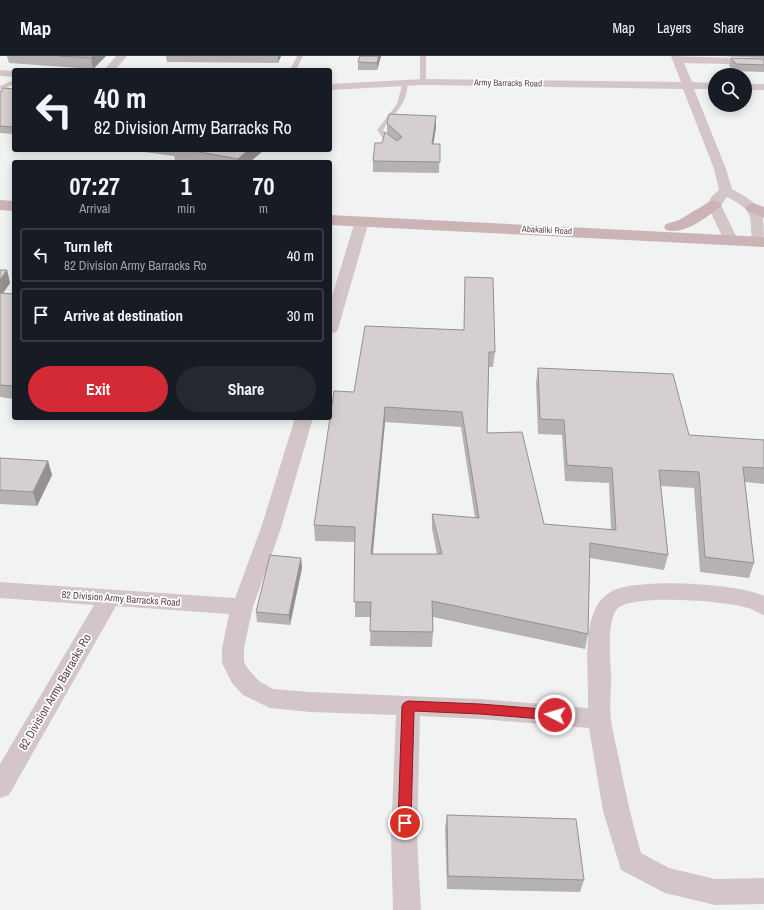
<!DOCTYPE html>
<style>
body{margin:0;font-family:"Archivo Narrow",sans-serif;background:#242831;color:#f1f3f6;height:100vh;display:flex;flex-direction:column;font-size:15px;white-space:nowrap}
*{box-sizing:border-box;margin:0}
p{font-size:13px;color:#9ea1a6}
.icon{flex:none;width:22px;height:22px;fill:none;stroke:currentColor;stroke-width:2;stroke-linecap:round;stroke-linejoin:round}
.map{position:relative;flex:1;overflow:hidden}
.sheet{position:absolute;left:12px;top:104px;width:320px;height:260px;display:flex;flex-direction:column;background:#171b24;border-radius:4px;box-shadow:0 2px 10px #0003}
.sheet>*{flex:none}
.guide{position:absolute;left:12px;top:12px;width:320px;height:84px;border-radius:4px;box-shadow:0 2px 10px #0003;background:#171b24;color:#f1f3f6;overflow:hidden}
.fabs{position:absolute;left:708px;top:12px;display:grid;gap:8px}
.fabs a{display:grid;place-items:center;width:44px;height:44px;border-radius:50%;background:#171b24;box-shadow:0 2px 10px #0003;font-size:20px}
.pin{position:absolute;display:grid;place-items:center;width:34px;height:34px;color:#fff;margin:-17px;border:2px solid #fff;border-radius:50%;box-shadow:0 1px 4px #0007}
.me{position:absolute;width:44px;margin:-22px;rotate:275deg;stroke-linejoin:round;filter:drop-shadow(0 0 3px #0008)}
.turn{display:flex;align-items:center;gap:14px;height:84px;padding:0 16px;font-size:18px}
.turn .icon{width:52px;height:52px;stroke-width:2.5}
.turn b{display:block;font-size:28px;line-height:34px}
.eta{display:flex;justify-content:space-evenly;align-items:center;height:68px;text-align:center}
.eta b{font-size:24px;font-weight:700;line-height:28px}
.action{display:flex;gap:8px;margin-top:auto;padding:8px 16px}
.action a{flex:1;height:46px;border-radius:24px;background:#d32a35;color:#fff;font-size:16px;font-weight:700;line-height:46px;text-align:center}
.action a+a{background:#242831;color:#f1f3f6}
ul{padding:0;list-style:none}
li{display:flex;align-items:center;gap:12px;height:54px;margin:0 8px 6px;padding:0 8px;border:2px solid #363941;border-radius:4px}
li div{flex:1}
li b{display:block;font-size:15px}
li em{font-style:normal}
header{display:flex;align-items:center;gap:24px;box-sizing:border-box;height:56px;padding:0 20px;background:#171b24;border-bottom:1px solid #363941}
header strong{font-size:19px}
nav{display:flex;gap:22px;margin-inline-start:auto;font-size:14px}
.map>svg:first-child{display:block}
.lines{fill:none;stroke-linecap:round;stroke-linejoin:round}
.service{fill:#d4c6c8;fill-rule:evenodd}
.minor{fill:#d4c6c8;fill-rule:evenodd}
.primary{fill:#ccb3b6;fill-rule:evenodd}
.wall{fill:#b7b2b2;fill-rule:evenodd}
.shaded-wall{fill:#959191}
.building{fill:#d5cfcf;stroke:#959191;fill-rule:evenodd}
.route{fill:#d32a35;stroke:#891b22}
.labels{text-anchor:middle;stroke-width:3.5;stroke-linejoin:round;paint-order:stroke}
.far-street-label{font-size:9px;fill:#5c4a4d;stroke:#fff}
.street-label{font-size:10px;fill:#5c4a4d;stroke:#fff}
.near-street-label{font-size:12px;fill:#5c4a4d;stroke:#fff}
</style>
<header>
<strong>Map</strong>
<nav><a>Map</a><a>Layers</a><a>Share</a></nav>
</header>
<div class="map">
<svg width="764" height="854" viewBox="0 0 764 854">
<rect width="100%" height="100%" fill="#f1f3f2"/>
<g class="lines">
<!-- service -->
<path class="service" d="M297 0H303L296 14H290Z
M420 0H426V26L423 28 420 26Z
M14 24V28L0 34V30Z
M403 25 408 26C406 52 395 54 383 74L396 89 393 91 384 84 377 74 397 48Z"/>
<!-- minor -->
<path class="minor" d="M116 0H127L115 14H104Z
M671 0 764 3V9L684 7 692 26 715 27V33H694L726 113 732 133C764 151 764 152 764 189L759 190 754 189 752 186C750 158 754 155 727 141L721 149 738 184 736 187 731 188 726 187 724 184 707 149 712 140 719 134 714 113 683 33 423 29 330 34V28L423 23 681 26Z
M0 14 14 15V21L0 20Z
M745 28H764V34H745Z
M362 161 367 162 369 165 338 273 336 276 330 278V247L355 165 357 162Z
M295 362H313L281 472 253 551 248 573 244 592V606L248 613 259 625 273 633 310 636 480 643 588 652C589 624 583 580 594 556 598 546 604 539 614 534 642 522 737 527 764 540V559C758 557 753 553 748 552 726 545 632 537 617 553 607 565 610 601 611 616 612 632 609 648 611 664 613 677 616 690 619 703 625 735 632 766 641 797L669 812 715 823 764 822V848L715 849 665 837 621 814 603 755 589 672 480 663 420 660 417 782 421 854H393L391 782 396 659 310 656 270 652 243 639 232 627 222 607V592L229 558 116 550 9 739 0 742V708L94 549 0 542V526L235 542 261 472Z"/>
<!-- primary -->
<path class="primary" d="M0 144 14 145V155L0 154Z
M714 144 719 146 722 149 719 152C705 162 685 179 666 174L664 171 666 168 679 164 709 146Z
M753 147 764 151V162L748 155 745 152 748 149Z
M330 159 764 181V191L330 169Z"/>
</g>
<!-- wall -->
<path class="wall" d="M7 0H106L93 13 9 7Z
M166 0H281L278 7 167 6Z
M381 0 377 14H358V6Z
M721 0H764V2Z
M731 2 764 3V16L734 15 729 10Z
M14 33V78L0 77V36Z
M436 60V71L433 88H440L439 117 373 116V105L387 77V67Z
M129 94H264L250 106H184L175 104 174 100Z
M0 214H7L10 227 3 237 14 238V343L0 341Z
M465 221 495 296 493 311H489L487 377 544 468 611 474 609 427 565 425 562 379 538 378 536 327 538 312 689 379 764 384V428L745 426 754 507 749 522 700 516 694 432 661 430 668 499 664 514 590 502 588 578 585 593 433 561V576L432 591 370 590 371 561H355V486L315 485 314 469 354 336 464 274ZM385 366 461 371 475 462 432 458V473L437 498H373Z
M0 402 48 405 52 419 37 450 0 448Z
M301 502 302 512 290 569 257 566 256 556Z
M447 759 584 824 580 836 447 833 445 772Z"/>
<!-- shaded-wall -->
<path class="shaded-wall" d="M93 0H106L93 13 91 2Z
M278 0H281L278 7Z
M379 0H381L377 14V7Z
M436 60V71L432 99V88Z
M248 94H264L250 106H238V103Z
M7 214 10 227 0 242V224Z
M385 351V366L371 513V498Z
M48 405 52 419 37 450 33 436Z
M301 502 302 512 290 569 289 559Z"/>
<!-- building -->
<path class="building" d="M60 0H93L91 2Z
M360 0H379L377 7 358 6Z
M731 2 764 3V9L736 8Z
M4 32 14 33V71L0 70V36Z
M389 58 436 60 432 88H440V106L373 105 375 87H382L385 76 397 85 402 81 387 67Z
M189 94H248L238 103Z
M0 214H7L0 224Z
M465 221 493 222 495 296H489L487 377 522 376 544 468 616 474 612 412 567 409 564 364 540 363 538 312 673 318 689 379 764 384V412L743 411 754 507 705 501 699 416 659 414 668 499 590 487 588 578 432 545 433 576 370 575 371 546H354L355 471 314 469 334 335 354 336 365 270 464 274ZM385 351 462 356 479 462 432 458 442 498H371Z
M0 237 14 238V330L0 329Z
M0 402 48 405 33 436 0 434Z
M270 499 301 502 289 559 256 556Z
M447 759 576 763 584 824 448 820Z"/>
<!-- route -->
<path class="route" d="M408 645 480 648 555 654 559 656 560 659 559 663 555 664 480 658 414 655 411 767 409 771 405 773 400 771 398 767 402 650 404 647Z"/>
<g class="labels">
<!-- far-street labels -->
<g class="far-street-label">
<text transform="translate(508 27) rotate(1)" y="3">Army Barracks Road</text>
<text transform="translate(547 174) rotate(3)" y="3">Abakaliki Road</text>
</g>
<!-- street labels -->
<g class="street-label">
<text transform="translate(121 542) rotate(4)" y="4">82 Division Army Barracks Road</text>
</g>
<!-- near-street labels -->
<g class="near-street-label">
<text transform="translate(55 636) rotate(-60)" y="4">82 Division Army Barracks Ro</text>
</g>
</g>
</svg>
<div class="fabs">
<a><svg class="icon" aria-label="search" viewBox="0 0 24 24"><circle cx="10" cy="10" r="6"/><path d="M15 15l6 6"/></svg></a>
</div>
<div class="pin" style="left:405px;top:767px;background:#d93025"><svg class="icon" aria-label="arrive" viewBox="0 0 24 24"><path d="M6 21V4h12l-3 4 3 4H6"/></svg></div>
<svg class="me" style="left:555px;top:659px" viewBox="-20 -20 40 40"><circle r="17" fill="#d32a35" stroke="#fff" stroke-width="3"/><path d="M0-11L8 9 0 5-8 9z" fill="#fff"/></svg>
<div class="guide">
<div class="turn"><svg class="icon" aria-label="left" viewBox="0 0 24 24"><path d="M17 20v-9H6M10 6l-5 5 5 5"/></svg><div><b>40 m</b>82 Division Army Barracks Ro</div></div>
</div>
<section class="sheet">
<div class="eta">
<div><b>07:27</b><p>Arrival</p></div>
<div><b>1</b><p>min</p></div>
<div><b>70</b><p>m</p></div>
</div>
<ul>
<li><svg class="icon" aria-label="left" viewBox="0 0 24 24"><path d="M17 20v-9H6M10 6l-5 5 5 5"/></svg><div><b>Turn left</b><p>82 Division Army Barracks Ro</p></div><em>40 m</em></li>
<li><svg class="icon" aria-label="arrive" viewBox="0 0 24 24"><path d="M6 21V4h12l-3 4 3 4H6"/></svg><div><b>Arrive at destination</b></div><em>30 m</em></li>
</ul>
<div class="action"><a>Exit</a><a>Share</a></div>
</section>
</div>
